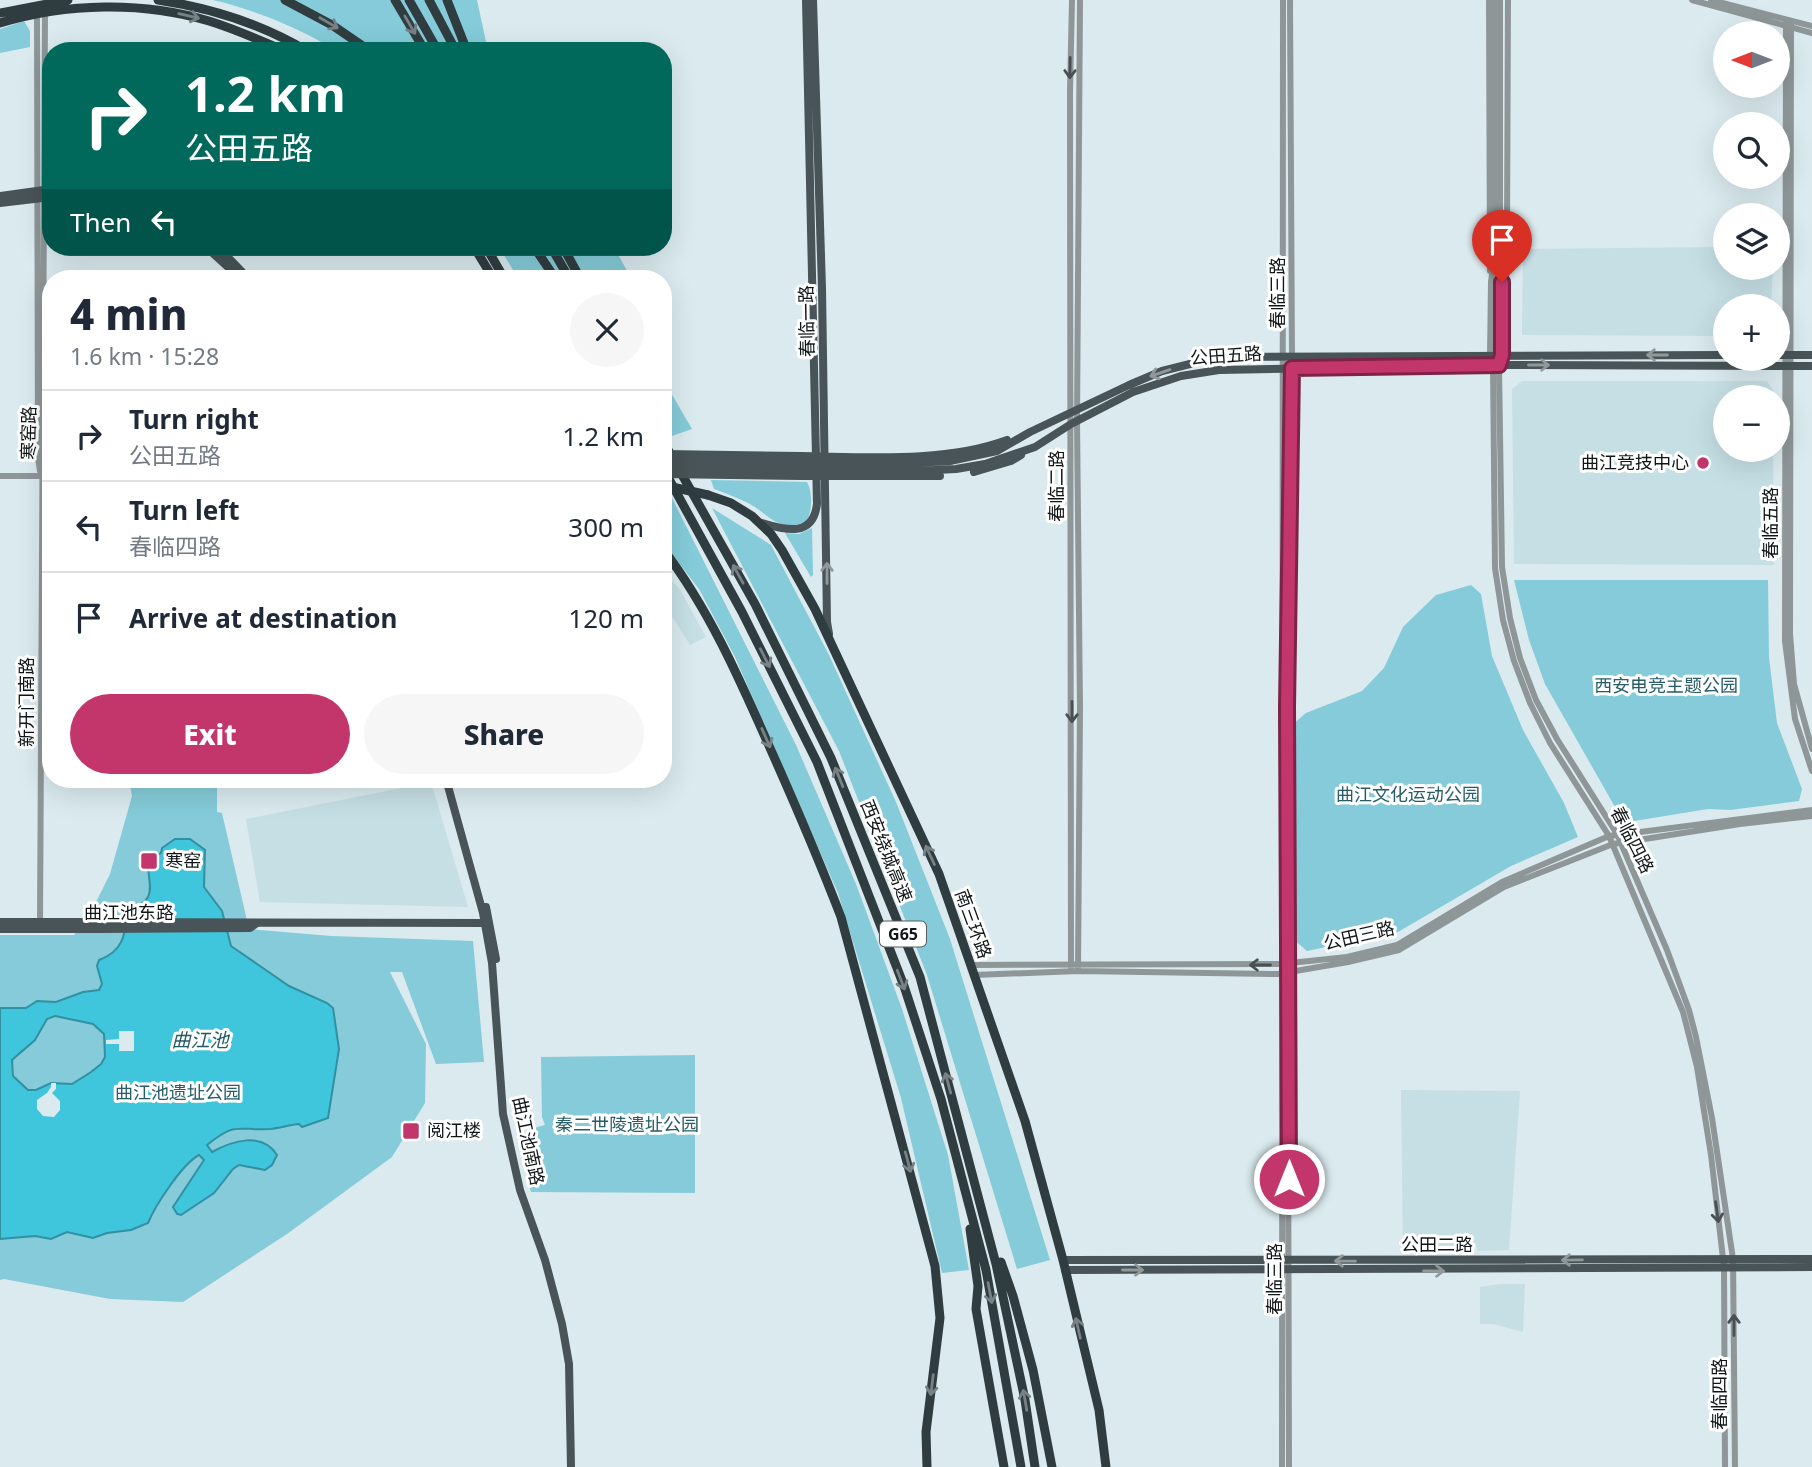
<!DOCTYPE html>
<meta charset="utf-8">
<style>
body{margin:0;font-family:"Noto Sans","Noto Sans SC",sans-serif;background:#f6f6f7;color:#1f2937;height:100vh;display:flex;flex-direction:column;font-size:26px;white-space:nowrap}
*{box-sizing:border-box;margin:0}
p{font-size:23px;color:#747a83}
.icon{flex:none;width:38px;height:38px;fill:none;stroke:currentColor;stroke-width:2;stroke-linecap:round;stroke-linejoin:round}
.map{position:relative;flex:1;overflow:hidden}
.details{position:absolute;left:42px;top:270px;width:630px;height:518px;display:flex;flex-direction:column;background:#fff;border-radius:28px;box-shadow:0 7px 28px #0002}
.details>*{flex:none}
.guide{position:absolute;left:42px;top:42px;width:630px;height:214px;border-radius:28px;box-shadow:0 7px 28px #0002;background:#00695c;color:#fff;overflow:hidden}
.needle{width:46px;rotate:270deg}
.buttons{position:absolute;left:1713px;top:21px;display:grid;gap:14px}
.buttons a{display:grid;place-items:center;width:77px;height:77px;border-radius:50%;background:#fff;box-shadow:0 7px 28px #0002;font-size:35px}
.pin{position:absolute;display:grid;place-items:center;width:60px;height:60px;color:#fff;margin:-72px -30px;border-radius:50% 50% 50% 0;rotate:-45deg;box-shadow:0 0 7px #0007}
.pin .icon{rotate:45deg}
.me{position:absolute;width:77px;margin:-38px;rotate:0deg;stroke-linejoin:round;filter:drop-shadow(0 0 5px #0008)}
.turn{display:flex;align-items:center;gap:24px;height:147px;padding:0 28px;font-size:32px}
.turn .icon{width:91px;height:91px;stroke-width:2.5}
.turn b{display:block;font-size:49px;line-height:60px}
.then{display:flex;align-items:center;height:66px;padding:0 28px;background:#0003;gap:14px;font-size:26px}
.round{display:grid;place-items:center;flex:none;width:74px;height:74px;border-radius:37px;background:#f6f6f7}
.overview{display:flex;align-items:center;justify-content:space-between;height:119px;padding:0 28px}
h1{font-size:42px;font-weight:800;line-height:52px}
.cta{display:flex;gap:14px;margin-top:auto;padding:14px 28px}
.cta a{flex:1;height:80px;border-radius:42px;background:#c2366c;color:#fff;font-size:28px;font-weight:800;line-height:80px;text-align:center}
.cta a+a{background:#f6f6f7;color:#1f2937}
ul{padding:0;list-style:none}
li{display:flex;align-items:center;gap:21px;height:91px;padding:0 28px;border-top:2px solid #e0e1e3}
li div{flex:1}
li b{display:block;font-size:26px}
li em{font-style:normal}
.map>svg:first-child{display:block}
.built{fill:#c5dfe4}
.green{fill:#85cbd9}
.water{fill:#3fc5dc;stroke:#3190a1;stroke-width:2;fill-rule:evenodd}
.pier{fill:#daeaee}
.lines{fill:none;stroke-linecap:round;stroke-linejoin:round}
.minor{stroke:#8f9697;stroke-width:6}
.major{stroke:#485457;stroke-width:8}
.highway{stroke:#303d40;stroke-width:9}
.major-bridge{stroke:#485457;stroke-width:8}
.highway-bridge{stroke:#303d40;stroke-width:9}
.oneway{stroke:#788183}
.oneway2{stroke:#495051}
.oneway3{stroke:#91989a}
.route-casing{stroke:#7e2346;stroke-width:18}
.route{stroke:#c2366c;stroke-width:12}
.poi-dot{fill:#c2366c;stroke:#fff;stroke-width:2.5}
.labels{text-anchor:middle;stroke-width:6;stroke-linejoin:round;paint-order:stroke}
.shield{fill:#fff;stroke:#585c5d;stroke-width:2}
.shield-label{font-size:16px;font-weight:bold;fill:#101617}
.street-label{font-size:18px;fill:#101617;stroke:#fff}
.poi-label{font-size:18px;fill:#101617;stroke:#fff;text-anchor:start}
.park-label{font-size:18px;fill:#275d67;stroke:#fff}
.water-label{font-size:19px;font-style:italic;fill:#255b65;stroke:#fff}
</style>
<div class="map">
<svg width="1812" height="1467" viewBox="0 0 1812 1467">
<rect width="100%" height="100%" fill="#daeaee"/>
<!-- built -->
<path class="built" d="M1725 247 1726 268H1773L1771 306H1726L1725 336 1522 335 1523 249Z
M1522 381H1767L1773 390V397H1726V450H1773L1774 565 1514 564 1512 389Z
M663 572 679 588 706 637 690 645 663 602Z
M431 782 468 907 260 902 246 819Z
M1401 1090 1520 1091 1509 1250 1478 1251 1477 1247H1447L1446 1251 1403 1250Z
M1500 1284H1525L1523 1332 1493 1324H1480V1287Z"/>
<!-- green -->
<path class="green" d="M213 0H477L488 51H336C302 29 252 9 213 0Z
M24 21 30 31V47L0 53V29Z
M499 247H614L631 278H518Z
M663 379 692 429 663 439Z
M711 480 807 482C813 493 812 510 807 521 778 535 769 513 746 502 736 497 725 493 714 489Z
M663 492 670 494 796 745 856 884 902 1009 948 1155 969 1270 942 1273 901 1098 838 893 735 657 699 589 663 542Z
M712 508 771 545 829 655 896 802 950 939 1050 1260 1017 1269 927 975 839 751Z
M812 528 813 575 811 577 785 533 799 534Z
M1514 580H1768L1769 658 1777 723 1802 789 1799 801 1730 810 1708 809 1634 821 1619 814 1545 684 1529 640Z
M1471 585 1481 594 1492 656 1523 730 1564 803 1578 837 1511 866 1398 932 1307 951 1294 940 1292 725 1306 713 1362 691 1384 668 1403 627 1436 595Z
M129 779H217V812L222 813 249 929 331 936 473 941 484 1062 436 1064 402 972H390L426 1044 425 1103 392 1157 287 1234 183 1302 110 1299 4 1279 0 1280V935H74L88 918 110 874 132 796Z
M695 1055V1193L531 1192 518 1142 535 1138 533 1128 545 1125 542 1117 541 1057Z"/>
<!-- water -->
<path class="water" d="M175 839H190L205 850 204 887 222 911 231 946 289 986 327 1003 333 1008 339 1049 328 1118 302 1127 299 1124C289 1125 280 1128 270 1129 236 1131 237 1121 207 1145L212 1152C232 1141 262 1131 277 1155L272 1165 265 1170 239 1165 233 1169 214 1193 181 1215 177 1214 173 1207 204 1160 199 1155C182 1164 155 1206 148 1223L131 1230 107 1233 93 1238 67 1232 51 1239 35 1236 0 1239V1008H26L37 1001 56 1002 83 992 99 990 102 984 97 966 99 960C124 951 125 934 128 911 158 899 149 889 148 865L152 858 161 853 162 848ZM55 1016 93 1024 104 1034 105 1057 101 1064 91 1072 72 1084 51 1083 36 1090H28L13 1076 12 1060 35 1040 47 1019Z"/>
<!-- pier -->
<path class="pier" d="M119 1031H134V1051H119V1044H106V1040L119 1039Z
M51 1083H56V1089L52 1093 60 1101V1110L54 1117 43 1116 37 1109V1100L47 1093 51 1087Z"/>
<g class="lines">
<!-- minor -->
<path class="minor" d="M1489 0 1490 271
M1494 0 1495 253 1491 282 1490 355 1493 366 1495 568 1503 620 1514 661 1530 703 1550 743 1609 836 1683 1012 1697 1067 1711 1155 1724 1267 1725 1467
M1500 0V252L1502 355 1499 365 1502 567 1510 618 1520 658 1536 700 1557 739 1617 834 1667 950 1689 1010 1696 1037 1712 1118 1733 1259 1735 1467
M1692 0 1812 33
M1711 0 1812 26
M37 14 38 457 40 471
M1786 20 1785 641 1795 719 1812 771
M1791 21 1790 634 1794 684 1812 749
M1504 266 1507 234 1508 0
M0 476H51
M40 924 45 12
M971 965 1281 964 1347 957 1397 945 1502 882 1609 836 1812 810
M1071 971 1070 92 1072 0
M1078 971 1080 708 1077 421 1080 0
M974 975 1078 971 1278 974 1348 962 1399 950 1504 887 1613 844 1740 824 1812 816
M1282 1467 1283 0
M1289 1467 1287 707 1292 358 1290 0"/>
<!-- major -->
<path class="major" d="M813 0 822 288 827 622 829 634
M0 196 51 189
M0 203 51 197
M206 247 240 278
M218 247 248 278
M1778 355H1812
M801 456C867 457 945 463 1007 440
M915 463 950 461 997 451 1030 432 1129 385 1162 371 1218 357 1726 355
M915 471 956 469 985 464 1035 447 1071 424 1133 392 1181 376 1219 370 1494 365 1812 366
M974 472 1011 461 1021 455
M802 476H940
M762 523C785 530 813 538 817 504L806 0
M446 779 483 913 492 963 503 1114 520 1190 545 1260 562 1324 569 1364 571 1467
M486 907 496 959
M0 922H40
M97 922 487 923
M0 929H40
M97 929 250 928 257 923
M1063 1260 1812 1259
M1065 1270C1314 1270 1563 1270 1812 1267"/>
<!-- highway -->
<path class="highway" d="M158 0C212 8 260 23 307 51
M285 0 332 25 370 51
M395 0 425 51
M409 0 438 51
M429 0 456 51
M447 0 467 51
M0 13 68 0
M0 23C66 3 142 1 209 21 235 29 260 40 285 51
M474 247 493 278
M486 247 504 278
M534 247 555 278
M551 247 569 278
M563 247 580 278
M663 441 755 604 831 758 920 977 996 1264 1025 1400 1035 1467
M664 470 742 612 817 762 904 986 941 1099 986 1270 1021 1467
M708 495 731 503 752 516 771 534 782 550 815 609 939 874 1025 1121 1063 1260 1099 1410 1106 1467
M663 549C709 609 740 680 770 748 795 804 819 860 841 917L935 1266 940 1318 926 1432 927 1467
M970 1229 978 1286 976 1309 1004 1467
M1001 1262 1013 1296 1033 1370 1052 1467"/>
<!-- major-bridge -->
<path class="major-bridge" d="M663 454 801 456
M663 461 915 463
M663 468 915 471
M663 474 802 476
M40 922H97
M40 929H97"/>
<!-- highway-bridge -->
<path class="highway-bridge" d="M663 485 708 495"/>
</g>
<!-- one-way arrows -->
<defs><path id="oneway-shaft" d="M-6 0H5M1.5-3L5.5 0L1.5 3" fill="none" stroke-width="1.6" stroke-linecap="round" stroke-linejoin="round" transform="scale(1.75)"/></defs>
<g class="oneway">
<use href="#oneway-shaft" transform="translate(189 16) rotate(13)"/>
<use href="#oneway-shaft" transform="translate(329 23) rotate(30)"/>
<use href="#oneway-shaft" transform="translate(410 25) rotate(60)"/>
<use href="#oneway-shaft" transform="translate(738 574) rotate(-119)"/>
<use href="#oneway-shaft" transform="translate(765 658) rotate(63)"/>
<use href="#oneway-shaft" transform="translate(766 738) rotate(66)"/>
<use href="#oneway-shaft" transform="translate(839 777) rotate(-112)"/>
<use href="#oneway-shaft" transform="translate(930 855) rotate(-115)"/>
<use href="#oneway-shaft" transform="translate(901 980) rotate(69)"/>
<use href="#oneway-shaft" transform="translate(948 1083) rotate(-105)"/>
<use href="#oneway-shaft" transform="translate(908 1162) rotate(75)"/>
<use href="#oneway-shaft" transform="translate(990 1293) rotate(79)"/>
<use href="#oneway-shaft" transform="translate(1078 1328) rotate(-103)"/>
<use href="#oneway-shaft" transform="translate(932 1385) rotate(97)"/>
<use href="#oneway-shaft" transform="translate(1025 1400) rotate(-100)"/>
</g>
<g class="oneway2">
<use href="#oneway-shaft" transform="translate(1070 68) rotate(91)"/>
<use href="#oneway-shaft" transform="translate(1072 712) rotate(90)"/>
<use href="#oneway-shaft" transform="translate(1260 965) rotate(180)"/>
<use href="#oneway-shaft" transform="translate(1717 1212) rotate(82)"/>
<use href="#oneway-shaft" transform="translate(1734 1325) rotate(-90)"/>
</g>
<g class="oneway3">
<use href="#oneway-shaft" transform="translate(1657 355) rotate(-180)"/>
<use href="#oneway-shaft" transform="translate(1539 365)"/>
<use href="#oneway-shaft" transform="translate(1160 373) rotate(161)"/>
<use href="#oneway-shaft" transform="translate(827 573) rotate(-90)"/>
<use href="#oneway-shaft" transform="translate(1572 1260) rotate(179)"/>
<use href="#oneway-shaft" transform="translate(1345 1261) rotate(-179)"/>
<use href="#oneway-shaft" transform="translate(1133 1270)"/>
<use href="#oneway-shaft" transform="translate(1434 1271)"/>
</g>
<g class="lines">
<!-- route casing -->
<g class="route-casing">
<path id="route" d="M1289 1179 1287 707 1292 368 1499 365 1502 355V282"/>
</g>
<!-- route -->
<use href="#route" class="route"/>
</g>
<!-- markers -->
<g class="poi-dot">
<circle cx="1703" cy="463" r="7"/>
<rect x="140" y="852" width="18" height="18" rx="3.5"/>
<rect x="402" y="1122" width="18" height="18" rx="3.5"/>
</g>
<g class="labels">
<!-- shield labels -->
<rect class="shield" x="880" y="921.5" width="46" height="25" rx="5"/>
<g class="shield-label">
<text x="903" y="940">G65</text>
</g>
<!-- street labels -->
<g class="street-label">
<text transform="translate(1278 293) rotate(-90)" y="6">春临三路</text>
<text transform="translate(807 321) rotate(-91)" y="6">春临一路</text>
<text transform="translate(1226 356) rotate(-4)" y="6">公田五路</text>
<text transform="translate(29 433) rotate(-89)" y="6">寒窑路</text>
<text transform="translate(1057 486) rotate(-90)" y="6">春临二路</text>
<text transform="translate(1771 523) rotate(-90)" y="6">春临五路</text>
<text transform="translate(27 702) rotate(-90)" y="6">新开门南路</text>
<text transform="translate(1632 840) rotate(63)" y="6">春临四路</text>
<text transform="translate(886 851) rotate(68)" y="6">西安绕城高速</text>
<text x="129" y="919">曲江池东路</text>
<text transform="translate(973 924) rotate(70)" y="6">南三环路</text>
<text transform="translate(1359 936) rotate(-13)" y="6">公田三路</text>
<text transform="translate(528 1141) rotate(78)" y="6">曲江池南路</text>
<text x="1437" y="1251">公田二路</text>
<text transform="translate(1275 1279) rotate(-90)" y="6">春临三路</text>
<text transform="translate(1720 1394) rotate(-90)" y="6">春临四路</text>
</g>
<!-- poi labels -->
<g class="poi-label">
<text x="1689" y="469" text-anchor="end">曲江竞技中心</text>
<text x="165" y="867">寒窑</text>
<text x="427" y="1137">阅江楼</text>
</g>
<!-- park labels -->
<g class="park-label">
<text x="1666" y="692">西安电竞主题公园</text>
<text x="1408" y="801">曲江文化运动公园</text>
<text x="178" y="1099">曲江池遗址公园</text>
<text x="627" y="1131">秦二世陵遗址公园</text>
</g>
<!-- water labels -->
<g class="water-label">
<text x="200" y="1047">曲江池</text>
</g>
</g>
</svg>
<div class="buttons">
<a><svg class="needle" viewBox="-14 -14 28 28"><path d="M0-13l5 13h-10z" fill="#e53935"/><path d="M0 13l5-13h-10z" fill="#747a83"/></svg></a>
<a><svg class="icon" aria-label="search" viewBox="0 0 24 24"><circle cx="10" cy="10" r="6"/><path d="M15 15l6 6"/></svg></a>
<a><svg class="icon" aria-label="layers" viewBox="0 0 24 24"><path d="M12 4l9 5-9 5-9-5zM3 14l9 5 9-5"/></svg></a>
<a>+</a>
<a>−</a>
</div>
<div class="pin" style="left:1502px;top:282px;background:#d93025"><svg class="icon" aria-label="arrive" viewBox="0 0 24 24"><path d="M6 21V4h12l-3 4 3 4H6"/></svg></div>
<svg class="me" style="left:1289px;top:1179px" viewBox="-20 -20 40 40"><circle r="17" fill="#c2366c" stroke="#fff" stroke-width="3"/><path d="M0-11L8 9 0 5-8 9z" fill="#fff"/></svg>
<div class="guide">
<div class="turn"><svg class="icon" aria-label="right" viewBox="0 0 24 24"><path d="M7 20v-9h11M14 6l5 5-5 5"/></svg><div><b>1.2 km</b>公田五路</div></div>
<div class="then">Then<svg class="icon" aria-label="left" viewBox="0 0 24 24"><path d="M17 20v-9H6M10 6l-5 5 5 5"/></svg></div>
</div>
<section class="details">
<div class="overview"><div><h1>4 min</h1><p>1.6 km · 15:28</p></div><a class="round"><svg class="icon" aria-label="close" viewBox="0 0 24 24"><path d="M6 6l12 12M18 6L6 18"/></svg></a></div>
<ul>
<li><svg class="icon" aria-label="right" viewBox="0 0 24 24"><path d="M7 20v-9h11M14 6l5 5-5 5"/></svg><div><b>Turn right</b><p>公田五路</p></div><em>1.2 km</em></li>
<li><svg class="icon" aria-label="left" viewBox="0 0 24 24"><path d="M17 20v-9H6M10 6l-5 5 5 5"/></svg><div><b>Turn left</b><p>春临四路</p></div><em>300 m</em></li>
<li><svg class="icon" aria-label="arrive" viewBox="0 0 24 24"><path d="M6 21V4h12l-3 4 3 4H6"/></svg><div><b>Arrive at destination</b></div><em>120 m</em></li>
</ul>
<div class="cta"><a>Exit</a><a>Share</a></div>
</section>
</div>
